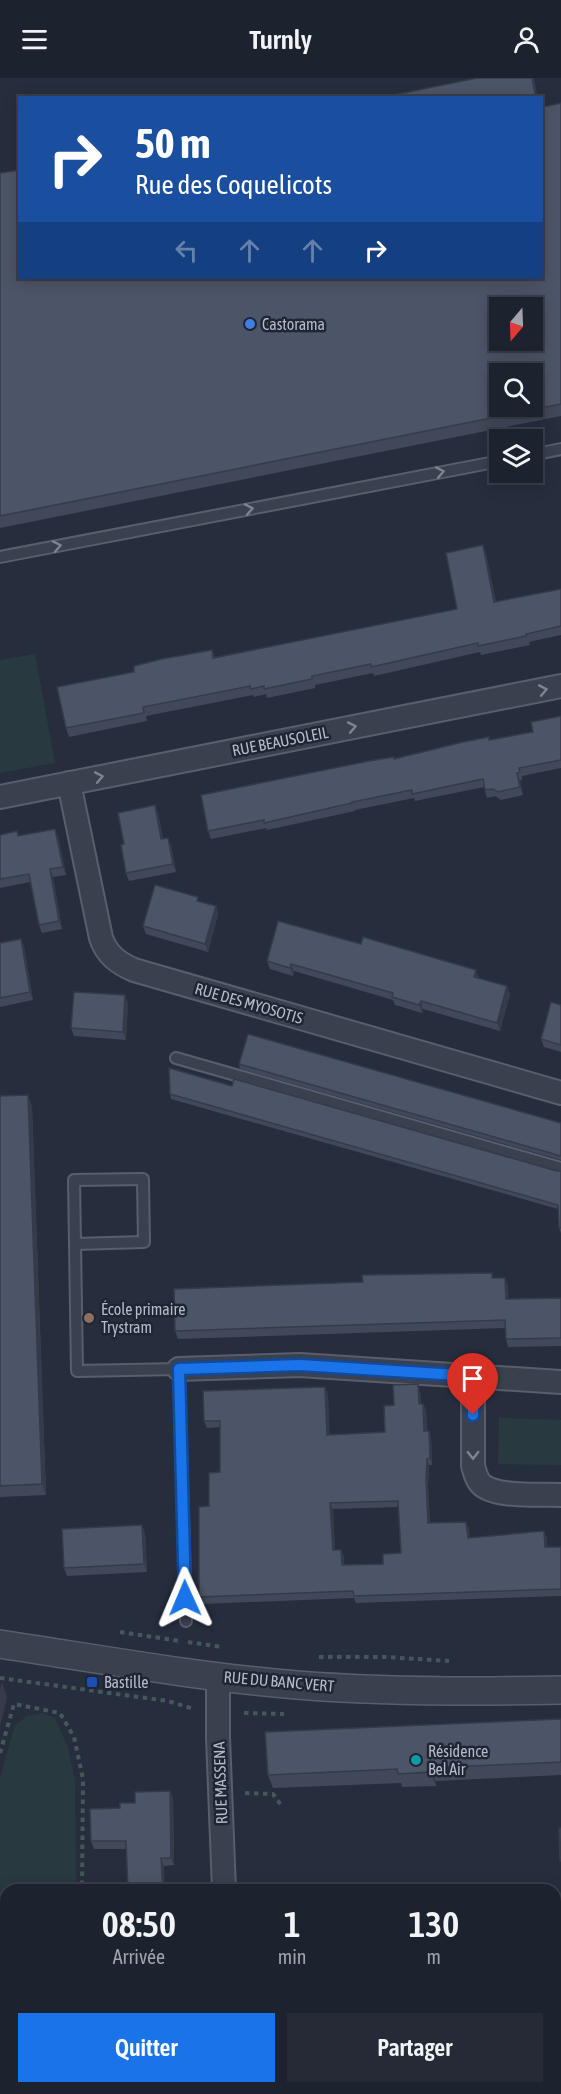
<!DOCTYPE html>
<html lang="fr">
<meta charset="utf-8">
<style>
body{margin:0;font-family:"Asap Condensed",sans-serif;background:#252a36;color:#f1f3f6;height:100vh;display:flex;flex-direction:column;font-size:22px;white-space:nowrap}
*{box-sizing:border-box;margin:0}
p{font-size:20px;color:#a0a4aa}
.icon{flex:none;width:33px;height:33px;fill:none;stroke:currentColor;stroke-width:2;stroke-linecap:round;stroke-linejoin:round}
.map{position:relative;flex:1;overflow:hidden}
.drawer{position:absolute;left:0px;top:1806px;width:561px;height:210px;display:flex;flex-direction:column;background:#1c222e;border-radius:18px 18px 0 0;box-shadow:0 3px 15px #0003,0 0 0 2px #3a3f4a}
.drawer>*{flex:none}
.hud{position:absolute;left:18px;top:18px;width:525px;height:183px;border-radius:0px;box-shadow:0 3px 15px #0003,0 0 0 2px #3a3f4a;background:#1a4fa0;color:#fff;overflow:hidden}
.needle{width:39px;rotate:199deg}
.tools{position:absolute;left:489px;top:219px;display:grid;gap:12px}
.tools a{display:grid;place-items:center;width:54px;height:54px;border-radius:0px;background:#1c222e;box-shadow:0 3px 15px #0003,0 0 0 2px #3a3f4a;font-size:30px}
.pin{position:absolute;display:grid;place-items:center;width:51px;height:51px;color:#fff;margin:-62px -26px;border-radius:50% 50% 50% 0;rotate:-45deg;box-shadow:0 0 6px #0007}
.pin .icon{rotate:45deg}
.me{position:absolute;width:66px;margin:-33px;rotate:359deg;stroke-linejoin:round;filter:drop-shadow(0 0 4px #0008)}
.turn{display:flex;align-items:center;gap:21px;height:126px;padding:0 18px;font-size:27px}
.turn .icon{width:78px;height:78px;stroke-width:2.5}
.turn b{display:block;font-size:42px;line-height:51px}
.lanes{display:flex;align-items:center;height:57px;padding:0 18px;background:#0003;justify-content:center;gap:30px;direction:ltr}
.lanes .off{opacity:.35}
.eta{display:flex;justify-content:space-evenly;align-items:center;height:102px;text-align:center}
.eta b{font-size:36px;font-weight:600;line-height:42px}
.action{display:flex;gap:12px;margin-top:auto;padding:12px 18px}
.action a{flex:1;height:69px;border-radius:0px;background:#1a73e8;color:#fff;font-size:24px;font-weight:600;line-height:69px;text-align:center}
.action a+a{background:#252a36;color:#f1f3f6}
header{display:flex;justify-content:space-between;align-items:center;height:78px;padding:0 18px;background:#1c222e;font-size:27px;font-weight:600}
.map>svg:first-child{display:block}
.green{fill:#283a3f}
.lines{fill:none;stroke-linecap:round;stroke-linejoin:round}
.service-casing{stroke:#585e6c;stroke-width:14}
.minor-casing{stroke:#585e6c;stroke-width:26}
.tertiary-casing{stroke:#585e6c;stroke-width:30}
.path{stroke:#46575c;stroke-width:4;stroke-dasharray:4.5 4.5;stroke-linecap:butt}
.service{stroke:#3a404e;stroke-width:10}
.minor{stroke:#3a404e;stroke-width:22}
.tertiary{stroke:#3a404e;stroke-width:27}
.wall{fill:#414859;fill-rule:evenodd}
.shaded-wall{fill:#353b48}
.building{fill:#4c5467;stroke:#353b48;stroke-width:1.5;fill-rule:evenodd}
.oneway{stroke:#7e8492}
.route-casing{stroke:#114b97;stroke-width:15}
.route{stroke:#1a73e8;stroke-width:10}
.shop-dot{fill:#3f7fe0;stroke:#1f2533;stroke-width:2}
.education-dot{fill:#8d6e63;stroke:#1f2533;stroke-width:2}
.transit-dot{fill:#1a4fb4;stroke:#1f2533;stroke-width:2}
.culture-dot{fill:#0f9aa8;stroke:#1f2533;stroke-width:2}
.labels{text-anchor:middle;stroke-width:5;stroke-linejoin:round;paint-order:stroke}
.poi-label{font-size:16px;fill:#b6bbc9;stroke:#1f2533;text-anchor:start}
.street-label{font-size:16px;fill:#b6bbc9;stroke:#1f2533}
</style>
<header><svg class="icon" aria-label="menu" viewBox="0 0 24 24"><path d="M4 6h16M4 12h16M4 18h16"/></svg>Turnly<svg class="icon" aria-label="person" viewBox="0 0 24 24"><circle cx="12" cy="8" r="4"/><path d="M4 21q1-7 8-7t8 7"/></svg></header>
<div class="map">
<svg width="561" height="2016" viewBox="0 0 561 2016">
<rect width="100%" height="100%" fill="#262e3e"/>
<!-- green -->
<path class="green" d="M35 576 55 685 0 695V582Z
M499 1340 561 1342V1387L498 1386Z
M43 1635 55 1640 68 1670 75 1703 76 1812H6V1942H0V1700L15 1647 27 1638Z"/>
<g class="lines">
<!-- service casing -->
<g class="service-casing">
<path id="service" d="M532 377 561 371
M0 479 500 383
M176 980 561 1090
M75 1166 144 1164 143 1101 74 1102 77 1293 179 1291 186 1543"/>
</g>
<!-- minor casing -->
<g class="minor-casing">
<path id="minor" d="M69 705 101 860C107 877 118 885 134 892L561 1015
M0 719 561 608
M179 1291 300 1287 561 1304
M473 1298V1388C475 1394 476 1401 481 1406 495 1420 541 1416 561 1417
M218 1598V1659L224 1812
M555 2007H561
M232 2010V2016
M343 2016 485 2010"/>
</g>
<!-- tertiary casing -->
<g class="tertiary-casing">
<path id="tertiary" d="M0 1566C99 1581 198 1599 297 1607 385 1614 473 1614 561 1612"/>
</g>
<!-- path -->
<path class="path" d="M120 1554 180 1563
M188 1564 222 1569
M319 1579H386L449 1583
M0 1600 168 1623 194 1631
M244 1635 284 1636
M0 1675 14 1626 60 1635 74 1659 83 1701 82 1812
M245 1715 273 1716 281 1727"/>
<!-- service -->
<use href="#service" class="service"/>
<!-- minor -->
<use href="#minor" class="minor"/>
<!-- tertiary -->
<use href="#tertiary" class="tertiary"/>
</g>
<!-- wall -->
<path class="wall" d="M561 25V338L0 450V95L20 200Z
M483 467 486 476 496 524 561 511V557L529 564 530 567 481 577 480 574 374 598 373 595 315 607V610L267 620 266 616 254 619 253 617 146 638 147 643 69 659 66 650 134 594 212 572 215 580 457 531Z
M561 638V690L522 698V702L520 703 523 717 501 722 495 718 487 720 484 709 415 723 414 720 355 732V733L267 752 266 750 211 761 208 753 394 681 533 654Z
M158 735 163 761 171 767 176 794 129 803 126 795 124 766Z
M17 753 19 758 58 759 66 797 53 799 62 851 42 855 39 847 30 804 0 810V757Z
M200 824 216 828 218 836 208 874 146 856 143 848Z
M21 861 24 869 33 922 0 929V865Z
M361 866 479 900 510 916 500 953 423 931 422 935 395 927 393 922 294 893 293 898 270 891 267 883Z
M128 925 126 962 74 958 71 950Z
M561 927V974L544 969 541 961Z
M239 986 561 1045V1082L240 991Z
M232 1008 557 1093H561V1155L559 1150 558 1131 171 1021 170 1016Z
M0 1018 32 1028 46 1417 0 1419Z
M494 1200H505L508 1208V1221L561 1220V1268L508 1269 506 1261 505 1250 178 1261 175 1253Z
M420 1313 421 1326H423L426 1332 427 1353 431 1360 432 1387H429L428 1407 430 1445 469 1450V1460H547V1469H561V1518L356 1525 354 1520 201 1526 199 1519 209 1428 220 1394V1349L207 1350 204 1343 328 1316 329 1357 385 1354 394 1327ZM398 1429 401 1475 383 1486 344 1487V1479L341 1472H335L333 1431Z
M142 1447 145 1455 147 1494 67 1498 64 1490Z
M561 1641V1697L436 1703V1708L402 1709 401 1705 273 1710 268 1697Z
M170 1713 173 1721 174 1787 164 1788 126 1771H94L91 1763 120 1730Z
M555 1911H561V1980L555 1981Z
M0 1940H6V1995L0 1996Z"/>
<!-- shaded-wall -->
<path class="shaded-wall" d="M532 0H534L538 20H536Z
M483 467 486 476 498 533 494 524Z
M517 695 520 703 523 717 520 709Z
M155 727 158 735 164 769 161 761Z
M55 751 58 759 66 797 63 789Z
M168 760 171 767 176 794 173 786Z
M50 791 53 799 62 851 59 843Z
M216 828 218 836 208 874 205 866Z
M21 861 24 869 33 922 30 914Z
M291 886 294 893 293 898 290 890Z
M476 892 479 900 474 899Z
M507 908 510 916 500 953 497 945Z
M125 917 128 925 126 962 123 954Z
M421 923 423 931 422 935 419 927Z
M28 1017 32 1028 46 1417 42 1406Z
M505 1200 508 1208 509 1229 506 1221Z
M418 1306 420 1313 422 1333 419 1326Z
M325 1309 328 1316 330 1364 327 1357Z
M423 1326 426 1332 427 1360 424 1353Z
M429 1353 431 1360 432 1387 430 1380Z
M427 1381 429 1387 428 1407 430 1452 428 1445 426 1401Z
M330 1425 333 1431 335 1479 333 1472Z
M466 1444 469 1450 470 1467 468 1460Z
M142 1447 145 1455 147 1494 144 1486Z
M544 1453 547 1460V1476L545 1469Z
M341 1472 344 1479V1494L342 1487Z
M2 1604 7 1620 0 1648V1611Z
M431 1690 436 1703V1708L431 1694Z
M170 1713 173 1721 174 1787 171 1780Z
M161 1780 164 1788 165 1812H163Z"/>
<!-- building -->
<path class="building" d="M477 0H532L536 20H379Z
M561 25V326L0 438V95L20 92V200H542V29ZM500 230H532V262H500ZM500 296H532V328H500Z
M483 467 494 524 561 511V548L526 556V558L478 568V565L371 589V586L312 598V601L264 611V608L251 611 250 608 143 629 144 635 66 650 57 609 134 594V588L162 581 212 572 213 580 457 531 446 475Z
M561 638V682L519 690 520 694 517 695 520 709 498 714 493 711 485 712 483 701 412 716V712L352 724V725L264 745V742L208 753 201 717 369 683 394 679V681L463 664 489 659V662L533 654 531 644Z
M155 727 161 761 168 760 173 786 126 795 121 767 124 766 118 735Z
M55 751 63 789 50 791 59 843 39 847 29 796 0 801V757L17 753 18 758Z
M155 807 198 819 197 823 216 828 205 866 143 848Z
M278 843 361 866 363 859 476 892 474 899 507 908 497 945 421 923 419 927 392 919 393 915 291 886 290 890 267 883Z
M21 861 30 914 0 920V865Z
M74 914 125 917 123 954 71 950Z
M551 924 561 927V967L541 961Z
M248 956 561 1045V1078L239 986Z
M169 990 232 1008 234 1001 557 1093H561V1150H559L558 1127 170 1016Z
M28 1017 42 1406 0 1408V1018Z
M492 1195V1200H505L506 1221 561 1220V1260L506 1261 505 1242 175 1253 174 1211 363 1204 362 1197Z
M418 1306 419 1326H423L424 1353H429L430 1380 427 1381 426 1401 428 1445 466 1444 468 1460 544 1453 545 1469H561V1511L354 1518 353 1513 199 1519V1429L209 1428V1395L220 1394V1343H204L203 1313 325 1309 327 1357 385 1354 384 1328 394 1327 393 1307ZM398 1423 401 1475 383 1476V1486L342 1487 341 1472H333L330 1425Z
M142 1447 144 1486 64 1490 62 1451Z
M561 1641V1684L431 1690V1694L398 1696 397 1691 268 1697 265 1654Z
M170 1713 171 1780H161L163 1812H128L126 1763H91L90 1731 120 1730V1725H135V1714Z
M559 1750H561V1783H560Z
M555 1911H561V1973H555Z
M0 1940H6V1979L0 1980Z"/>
<!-- one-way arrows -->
<defs><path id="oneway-chevron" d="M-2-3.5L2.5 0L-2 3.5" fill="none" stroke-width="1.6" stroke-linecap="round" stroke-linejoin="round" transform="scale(1.5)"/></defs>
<g class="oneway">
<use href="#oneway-chevron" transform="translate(440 394) rotate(-11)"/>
<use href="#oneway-chevron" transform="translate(249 431) rotate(-11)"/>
<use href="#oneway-chevron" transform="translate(57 468) rotate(-11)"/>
<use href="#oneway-chevron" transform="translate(543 612) rotate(-11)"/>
<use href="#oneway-chevron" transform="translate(352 649) rotate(-11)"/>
<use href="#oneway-chevron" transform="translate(99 699) rotate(-11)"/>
<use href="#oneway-chevron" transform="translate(473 1377) rotate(89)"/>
</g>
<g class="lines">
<!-- route casing -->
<g class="route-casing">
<path id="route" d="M185 1520 179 1291 300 1287 473 1298V1337"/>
</g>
<!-- route -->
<use href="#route" class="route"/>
</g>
<!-- markers -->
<circle class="shop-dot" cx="250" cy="246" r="6"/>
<circle class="education-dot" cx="89" cy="1240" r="6"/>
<rect class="transit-dot" x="86" y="1598" width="12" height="12" rx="3"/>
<circle class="culture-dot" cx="416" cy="1682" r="6"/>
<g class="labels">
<!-- poi labels -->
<g class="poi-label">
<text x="262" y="252">Castorama</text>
<text x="101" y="1237">École primaire<tspan x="101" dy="18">Trystram</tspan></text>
<text x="104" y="1610">Bastille</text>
<text x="428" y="1679">Résidence<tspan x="428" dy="18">Bel Air</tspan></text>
</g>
<!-- street labels -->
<g class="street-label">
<text transform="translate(280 663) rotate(-11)" y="6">RUE BEAUSOLEIL</text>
<text transform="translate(249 925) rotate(16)" y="6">RUE DES MYOSOTIS</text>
<text transform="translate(279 1603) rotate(5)" y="6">RUE DU BANC VERT</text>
<text transform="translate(220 1705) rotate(-92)" y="6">RUE MASSENA</text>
</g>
</g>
</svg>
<div class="tools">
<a><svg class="needle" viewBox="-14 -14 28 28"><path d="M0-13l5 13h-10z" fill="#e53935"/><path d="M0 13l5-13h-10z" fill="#a0a4aa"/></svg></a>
<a><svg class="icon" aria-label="search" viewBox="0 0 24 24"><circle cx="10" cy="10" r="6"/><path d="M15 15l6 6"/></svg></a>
<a><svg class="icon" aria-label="layers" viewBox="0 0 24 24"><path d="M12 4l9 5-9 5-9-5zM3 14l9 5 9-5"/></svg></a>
</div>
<div class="pin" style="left:473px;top:1337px;background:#d93025"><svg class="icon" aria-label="arrive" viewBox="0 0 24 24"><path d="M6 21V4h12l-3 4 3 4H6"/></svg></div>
<svg class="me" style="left:185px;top:1520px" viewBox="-20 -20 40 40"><path d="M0-17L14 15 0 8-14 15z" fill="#1a73e8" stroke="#fff" stroke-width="4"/></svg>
<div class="hud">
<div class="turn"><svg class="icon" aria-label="right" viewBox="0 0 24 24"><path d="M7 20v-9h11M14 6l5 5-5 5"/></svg><div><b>50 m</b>Rue des Coquelicots</div></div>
<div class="lanes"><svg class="icon off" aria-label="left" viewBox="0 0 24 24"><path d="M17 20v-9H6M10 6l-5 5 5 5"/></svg><svg class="icon off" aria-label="ahead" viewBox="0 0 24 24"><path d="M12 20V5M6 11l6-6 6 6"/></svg><svg class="icon off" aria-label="ahead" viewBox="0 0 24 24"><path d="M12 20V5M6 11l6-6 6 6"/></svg><svg class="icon" aria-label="right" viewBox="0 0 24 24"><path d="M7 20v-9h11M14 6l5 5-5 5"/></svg></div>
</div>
<section class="drawer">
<div class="eta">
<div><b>08:50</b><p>Arrivée</p></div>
<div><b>1</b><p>min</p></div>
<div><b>130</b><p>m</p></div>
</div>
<div class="action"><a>Quitter</a><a>Partager</a></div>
</section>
</div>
